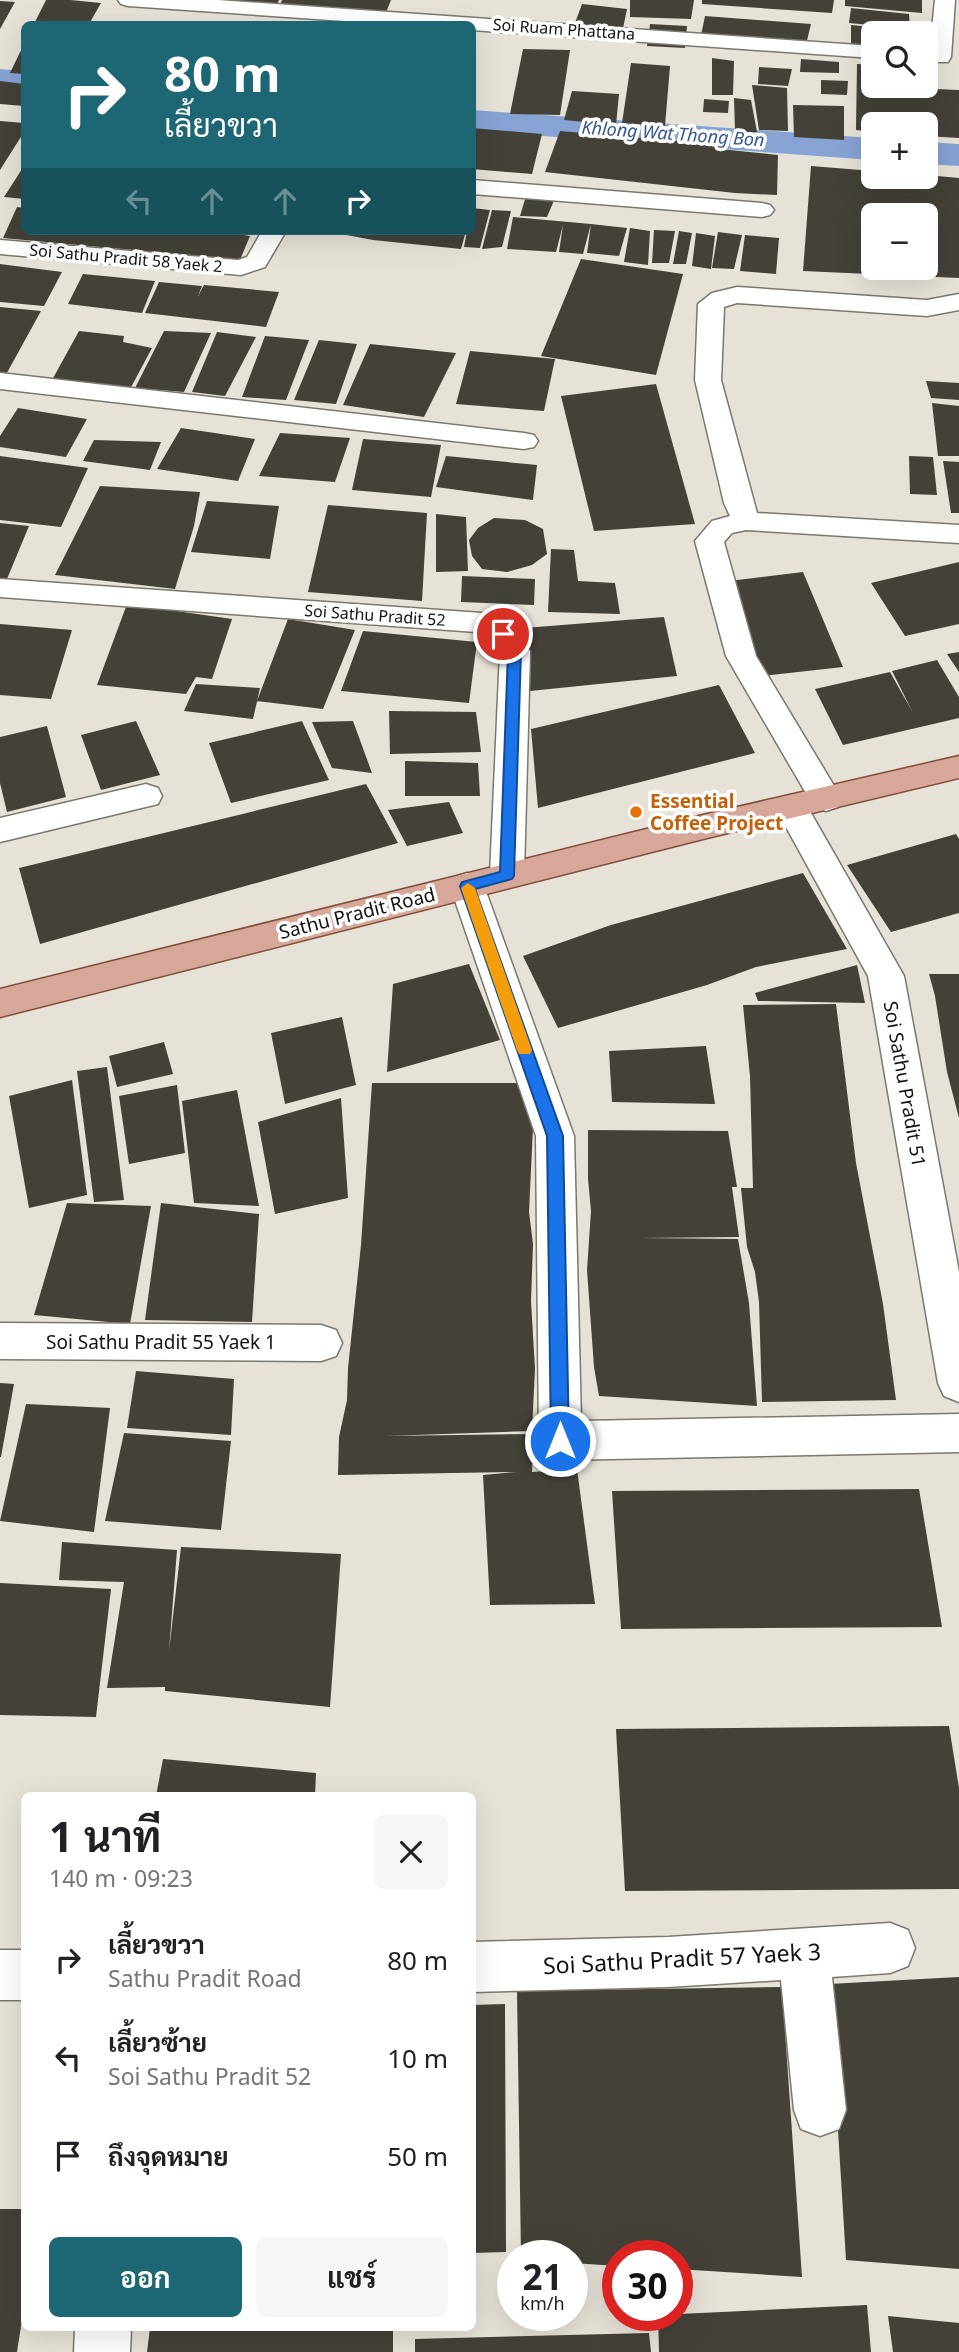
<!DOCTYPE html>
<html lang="th">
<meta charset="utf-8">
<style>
body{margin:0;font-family:"Noto Sans",Sarabun,sans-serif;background:#f6f6f6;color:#202124;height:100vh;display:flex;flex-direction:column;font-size:26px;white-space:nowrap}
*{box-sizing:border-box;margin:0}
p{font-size:23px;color:#757577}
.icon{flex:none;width:38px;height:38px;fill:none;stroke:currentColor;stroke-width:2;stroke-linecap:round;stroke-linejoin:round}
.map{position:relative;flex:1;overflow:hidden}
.details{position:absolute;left:21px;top:1792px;width:455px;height:539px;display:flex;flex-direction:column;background:#fff;border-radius:10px;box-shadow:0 7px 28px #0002}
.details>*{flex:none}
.guide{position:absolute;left:21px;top:21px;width:455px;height:214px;border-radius:10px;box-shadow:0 7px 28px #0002;background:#1d6674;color:#fff;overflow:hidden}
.buttons{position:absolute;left:861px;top:21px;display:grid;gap:14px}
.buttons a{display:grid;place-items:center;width:77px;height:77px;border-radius:10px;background:#fff;box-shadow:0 7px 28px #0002;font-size:35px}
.speed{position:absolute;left:497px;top:2240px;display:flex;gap:14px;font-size:35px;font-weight:700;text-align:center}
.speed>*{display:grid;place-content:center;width:91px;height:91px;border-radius:50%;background:#fff;box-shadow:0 7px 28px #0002;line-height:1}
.speed small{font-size:18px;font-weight:400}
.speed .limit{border:10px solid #d22;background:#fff;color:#111}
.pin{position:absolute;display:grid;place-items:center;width:60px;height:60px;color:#fff;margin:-30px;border:4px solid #fff;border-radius:50%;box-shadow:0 2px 7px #0007}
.me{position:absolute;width:77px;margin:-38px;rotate:0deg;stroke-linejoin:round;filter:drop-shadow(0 0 5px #0008)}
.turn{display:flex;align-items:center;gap:24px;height:147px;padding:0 28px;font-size:32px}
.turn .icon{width:91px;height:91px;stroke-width:2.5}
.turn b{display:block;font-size:49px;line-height:60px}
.lanes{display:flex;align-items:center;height:66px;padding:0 28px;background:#0003;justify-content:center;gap:35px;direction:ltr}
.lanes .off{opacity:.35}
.round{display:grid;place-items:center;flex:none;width:74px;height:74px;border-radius:10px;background:#f6f6f6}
.head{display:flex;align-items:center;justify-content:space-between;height:119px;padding:0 28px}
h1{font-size:42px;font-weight:700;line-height:52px}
.primary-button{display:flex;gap:14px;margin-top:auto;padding:14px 28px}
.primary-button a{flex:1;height:80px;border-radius:10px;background:#1d6674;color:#fff;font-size:28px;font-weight:700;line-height:80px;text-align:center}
.primary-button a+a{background:#f6f6f6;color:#202124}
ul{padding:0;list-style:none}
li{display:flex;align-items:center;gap:21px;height:98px;padding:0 28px}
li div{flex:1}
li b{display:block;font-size:26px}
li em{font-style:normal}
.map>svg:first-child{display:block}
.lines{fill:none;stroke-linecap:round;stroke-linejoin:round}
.canal{fill:#87a3d4;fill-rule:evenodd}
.building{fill:#444138;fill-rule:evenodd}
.minor-casing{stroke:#7b786d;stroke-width:3}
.major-casing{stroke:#824e3c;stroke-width:3}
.minor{fill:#fff;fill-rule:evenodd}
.major{fill:#d7a899;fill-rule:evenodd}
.route{fill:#1a73e8;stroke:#114b97;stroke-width:2}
.slow{fill:#f59e0b}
.food-dot{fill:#e8710a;stroke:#fff;stroke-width:2.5}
.labels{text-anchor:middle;stroke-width:7;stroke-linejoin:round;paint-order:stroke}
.far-street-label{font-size:16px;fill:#14130f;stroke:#fff}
.far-water-label{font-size:18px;font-style:italic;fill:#345693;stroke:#fff}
.food-label{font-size:19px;font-weight:bold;fill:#c56008;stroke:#fff;text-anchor:start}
.street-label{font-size:19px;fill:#14130f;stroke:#fff}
.near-street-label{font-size:23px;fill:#14130f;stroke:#fff}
</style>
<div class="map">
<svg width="959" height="2352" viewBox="0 0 959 2352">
<rect width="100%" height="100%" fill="#e6e2d7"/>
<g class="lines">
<!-- canal -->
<path class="canal" d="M0 69 24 71V91L0 89Z
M472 110 873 138V160L472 131Z
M926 142 959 144V166L926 164Z"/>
</g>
<!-- building -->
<path class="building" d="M46 0H70L101 3 89 24H34Z
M231 0H279L276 7 229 4Z
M282 0H391L385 15 279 8Z
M630 0H694L691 19 630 17Z
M702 0H834L832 13 702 4Z
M845 0H922V13L845 6Z
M0 1 15 2 0 29Z
M582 4 627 9 621 38 571 34Z
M851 8 909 14 910 29 849 23Z
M705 16 811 24 804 53 699 45Z
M650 24 687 26 685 48 647 46Z
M851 25 911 31 910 33H873V48L851 47Z
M24 44V74L10 73Z
M523 49 570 50 560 115 510 114Z
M712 58 734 61 733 95H712Z
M801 59 839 62V73L800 72Z
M631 63 670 66 665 126 622 123Z
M857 64 873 65V86H926V69L933 70 935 89 959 90V138L926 136V124H873V132L856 130Z
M759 67 792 69 788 86 758 84Z
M821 80 848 81 847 95 821 94Z
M0 81 24 84V106L0 104Z
M752 85 787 88 788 131 759 130Z
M572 91 619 94 616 125 564 120Z
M734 98 751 100 757 132H735Z
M704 99 729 101 728 113 703 112Z
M793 105 844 106V140L794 137Z
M0 121 24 123V132L0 170Z
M472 128 542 134 532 174 472 169Z
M560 131 700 143 720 146V149L778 155 777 195 735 193 545 172Z
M24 166V199L4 197Z
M811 166 873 171V177L926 175 959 178V278L803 271ZM873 215H926V268H873Z
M526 196 555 198 547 217 520 216Z
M17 207 24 208V231H220L250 236 240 260 3 238Z
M472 208 490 210 480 248 464 247 467 231H472Z
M492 210 511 211 502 247 482 249Z
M513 217 591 224 583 254 559 252 563 225 556 252 507 249Z
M591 224 627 228 619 256 587 253Z
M630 228 650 231 648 265 624 262Z
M654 230 675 231 669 263H652Z
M325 231H466L461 249 373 240Z
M679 231 692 233 686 264H673Z
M718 232 742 235 734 269 712 268Z
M696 233 715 236 711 269 692 266Z
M745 235 779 238 776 274 740 271Z
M581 259 683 274 656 375 541 356Z
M0 264 62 272 44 306 0 302Z
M83 274 155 281 142 313 68 304Z
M159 282 202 286 198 296 204 285 279 292 266 327 145 313Z
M0 307 41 311 3 380H0Z
M79 331 124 336 123 342 152 348 129 391 52 380Z
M164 331 211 333 184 392 135 388Z
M217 332 256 337 225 396 192 392Z
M265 336 309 340 286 400 242 397Z
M319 340 357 344 336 404 294 400Z
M370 344 456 353 424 417 343 405Z
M470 351 555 359 544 411 456 404Z
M926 381 959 383V400L931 398Z
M656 384 695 524 594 531 561 396Z
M932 403 959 406V456H938Z
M18 408 87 419 66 457 0 447V436Z
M181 428 255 439 238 481 157 469Z
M280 433 350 438 335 482 259 476Z
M363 439 441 445 431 497 352 490Z
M94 440 161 442 150 470 83 461Z
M0 456 88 468 61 527 0 520Z
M446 456 537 465 533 500 436 487Z
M909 456 933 457 937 495 910 494Z
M943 461 959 462V513H951Z
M100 486 200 492 194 526 175 589 55 575Z
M207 501 279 506 270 559 191 552Z
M328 505 427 513 422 601 308 592Z
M436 514 466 517 468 571 436 572Z
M494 518 525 520 543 529 547 554 532 565 507 572 482 569 472 556 469 540 478 528Z
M0 523 29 526 7 579H0Z
M551 549 574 550 578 581 615 583 620 614 548 612Z
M959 562V624L905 636 871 583Z
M803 572 843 667 762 676 729 581Z
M462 576 535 579 534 605 461 602Z
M127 604 232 619 212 679 196 677 186 694 97 685Z
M664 617 677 676 530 691 524 628Z
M288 619 355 630 323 709 257 701Z
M0 624 72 630 51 699 0 695Z
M363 631 477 642 469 703 341 691Z
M959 652V672L947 654Z
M937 660 959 697V718L843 745 815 689 890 672 912 711 892 671Z
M196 684 260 688 253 719 184 711Z
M719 685 755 753 538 808 531 729Z
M389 711 476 712 481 752 390 754Z
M136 721 160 775 101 790 81 735Z
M302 721 329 780 231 803 209 743Z
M353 721 372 773 332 768 312 722Z
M47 726 66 797 7 812 0 783V737Z
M405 761 478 763 480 796H405Z
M366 784 398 843 40 944 19 868Z
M449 802 463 833 407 846 388 810Z
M956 834 959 839V913L891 932 847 865Z
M803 873 847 949 756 967 707 985 558 1028 523 956 611 925Z
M469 964 500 1040 387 1072 393 984Z
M857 965 865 1003 758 1001 755 993Z
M929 974H959V1118L947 1072 935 996Z
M836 1004 856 1163 883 1304 896 1400 762 1402 759 1302 755 1272 747 1247 741 1188H753L750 1076 743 1005Z
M342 1017 356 1085 285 1104 271 1033Z
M164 1042 173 1074 117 1087 109 1056Z
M706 1046 715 1104 612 1102 609 1051Z
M107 1067 124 1200 94 1202 77 1071Z
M72 1080 87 1195 29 1208 9 1096Z
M372 1083H528L533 1127 529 1212 533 1244 531 1301 535 1369 532 1431 386 1436 533 1434 532 1472 577 1469 595 1604 490 1605 483 1475 517 1472 338 1475 339 1437 347 1400 348 1368 361 1245Z
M177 1085 185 1153 129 1164 119 1096Z
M237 1090 259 1206 194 1203 182 1101Z
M341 1098 348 1198 275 1214 258 1122Z
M588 1130 728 1131 737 1187H732L739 1237 642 1238 738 1239 749 1303 757 1406 599 1396 594 1367 587 1270 591 1211 588 1179Z
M67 1203 151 1206 130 1324 34 1315Z
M161 1203 259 1214 252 1322 145 1320Z
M136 1371 234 1379 231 1435 127 1428Z
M0 1383 14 1384 1 1457H0Z
M26 1404 110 1408 94 1532 0 1521Z
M124 1433 231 1441 221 1530 105 1521Z
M919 1489 942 1627 621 1629 612 1491Z
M62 1542 177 1550 169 1651 181 1547 341 1554 330 1707 165 1691V1687L107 1688 124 1582 59 1580Z
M0 1583 111 1589 96 1717 0 1715Z
M949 1726 959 1788V1889L625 1891 616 1729Z
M163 1759 316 1773 315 1796H156Z
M959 1977V2269L846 2260 829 1984Z
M782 1987 802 2277 677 2269V2256H618V2266L572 2263V2256H521L517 1991Z
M505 2004 506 2252 472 2253V2005Z
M0 2209H24V2307L17 2352H0Z
M867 2305 871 2352H659L658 2315Z
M888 2316 959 2323V2352H893Z
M150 2328H335L393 2331V2352H147Z
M649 2333 651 2352H415V2339Z"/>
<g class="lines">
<!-- minor casing -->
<g class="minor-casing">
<path id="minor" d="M118 0H218L873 46V58L472 30V24H388L128 6 121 4Z
M935 0H955L951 57 948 62H932L929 57Z
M472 180 762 203 770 205 774 210 770 215 762 217 472 194Z
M262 231H286L265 267 241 275 0 254V240L238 260 247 257Z
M737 287 927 300 959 294V310L927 316 737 303 724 307 721 380 757 513 959 525V543L746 530 732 533 724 542 756 656 842 799 838 807 826 811 814 807 726 656 695 541 712 521 730 516 724 503 695 380 698 304 712 293Z
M0 373 524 433 534 435 538 441 534 447 524 449 0 389Z
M0 579 482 613 514 627 530 651 524 875 519 884 507 887 495 884 490 875 500 652 492 641 476 632 0 597Z
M146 784 158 788 162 796 158 804 0 842V818Z
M791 795 803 799 904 976 959 1272V1402L944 1396 938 1383 868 976 775 807 779 799Z
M467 873 479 877 484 886 574 1136 581 1421 959 1414V1452L560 1460 545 1455 539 1441 536 1136 450 886 455 877Z
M0 1323 321 1325 336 1330 342 1343 336 1356 321 1361 0 1359Z
M890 1923 908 1930 915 1948 908 1966 890 1973 832 1977 846 2110 839 2129 820 2136 801 2129 794 2110 781 1980 668 1987 472 1992V1942L668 1937Z
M0 1950H24V2000H0Z
M75 2328H131L130 2352H74Z"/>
</g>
<!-- major casing -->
<g class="major-casing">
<path id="major" d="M959 756V778L707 838 0 1017V989L707 814Z"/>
</g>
<!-- minor -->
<use href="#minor" class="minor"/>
<!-- major -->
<use href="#major" class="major"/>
</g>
<!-- route -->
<path class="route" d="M503 629 508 631 521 651 514 876 512 879 475 889 563 1136 569 1441 566 1446 560 1449 554 1446 551 1441 547 1136 460 886 462 882 500 872 508 651 497 634Z"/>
<!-- slow -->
<path class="slow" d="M468 883 475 888 532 1050 530 1054H519L517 1050 461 888Z"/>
<!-- markers -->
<circle class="food-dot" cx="636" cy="812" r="7"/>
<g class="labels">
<!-- far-street labels -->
<g class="far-street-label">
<text transform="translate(564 29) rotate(4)" y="6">Soi Ruam Phattana</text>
<text transform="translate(126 258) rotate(5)" y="6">Soi Sathu Pradit 58 Yaek 2</text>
<text transform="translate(375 615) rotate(4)" y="6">Soi Sathu Pradit 52</text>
</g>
<!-- far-water labels -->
<g class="far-water-label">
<text transform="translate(673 134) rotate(4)" y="6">Khlong Wat Thong Bon</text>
</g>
<!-- food labels -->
<g class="food-label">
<text x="650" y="808">Essential<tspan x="650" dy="22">Coffee Project</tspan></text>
</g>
<!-- street labels -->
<g class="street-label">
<text transform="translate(357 913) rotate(-14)" y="7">Sathu Pradit Road</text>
<text transform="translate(905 1084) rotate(80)" y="7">Soi Sathu Pradit 51</text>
<text x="161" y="1349">Soi Sathu Pradit 55 Yaek 1</text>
</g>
<!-- near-street labels -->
<g class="near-street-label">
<text transform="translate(682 1959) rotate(-3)" y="8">Soi Sathu Pradit 57 Yaek 3</text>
</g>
</g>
</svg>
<div class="buttons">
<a><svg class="icon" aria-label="search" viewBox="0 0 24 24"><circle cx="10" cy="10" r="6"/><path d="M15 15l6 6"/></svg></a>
<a>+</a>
<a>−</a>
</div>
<div class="speed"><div>21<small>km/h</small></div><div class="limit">30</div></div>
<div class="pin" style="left:503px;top:634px;background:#d93025"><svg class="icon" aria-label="arrive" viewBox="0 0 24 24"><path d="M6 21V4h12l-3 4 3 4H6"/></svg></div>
<svg class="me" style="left:560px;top:1441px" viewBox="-20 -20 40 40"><circle r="17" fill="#1a73e8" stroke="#fff" stroke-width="3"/><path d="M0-11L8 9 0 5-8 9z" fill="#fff"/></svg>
<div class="guide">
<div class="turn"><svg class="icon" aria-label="right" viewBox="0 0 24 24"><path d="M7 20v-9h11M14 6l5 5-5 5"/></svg><div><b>80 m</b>เลี้ยวขวา</div></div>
<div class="lanes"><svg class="icon off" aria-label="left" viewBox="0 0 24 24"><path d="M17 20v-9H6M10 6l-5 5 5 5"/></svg><svg class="icon off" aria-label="ahead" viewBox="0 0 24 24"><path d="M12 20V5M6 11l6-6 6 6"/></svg><svg class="icon off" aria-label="ahead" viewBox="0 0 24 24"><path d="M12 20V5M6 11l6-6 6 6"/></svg><svg class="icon" aria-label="right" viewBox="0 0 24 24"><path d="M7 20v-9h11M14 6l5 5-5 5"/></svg></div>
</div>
<section class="details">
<div class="head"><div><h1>1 นาที</h1><p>140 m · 09:23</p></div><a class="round"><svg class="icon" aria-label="close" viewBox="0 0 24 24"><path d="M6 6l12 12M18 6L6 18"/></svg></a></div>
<ul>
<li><svg class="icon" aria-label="right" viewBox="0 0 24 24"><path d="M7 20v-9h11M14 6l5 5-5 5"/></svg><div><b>เลี้ยวขวา</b><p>Sathu Pradit Road</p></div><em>80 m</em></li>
<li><svg class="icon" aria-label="left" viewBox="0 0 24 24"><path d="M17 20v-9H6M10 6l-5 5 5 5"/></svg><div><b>เลี้ยวซ้าย</b><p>Soi Sathu Pradit 52</p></div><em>10 m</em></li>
<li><svg class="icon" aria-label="arrive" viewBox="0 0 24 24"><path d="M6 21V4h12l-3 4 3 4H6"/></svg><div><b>ถึงจุดหมาย</b></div><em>50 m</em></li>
</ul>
<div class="primary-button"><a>ออก</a><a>แชร์</a></div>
</section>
</div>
